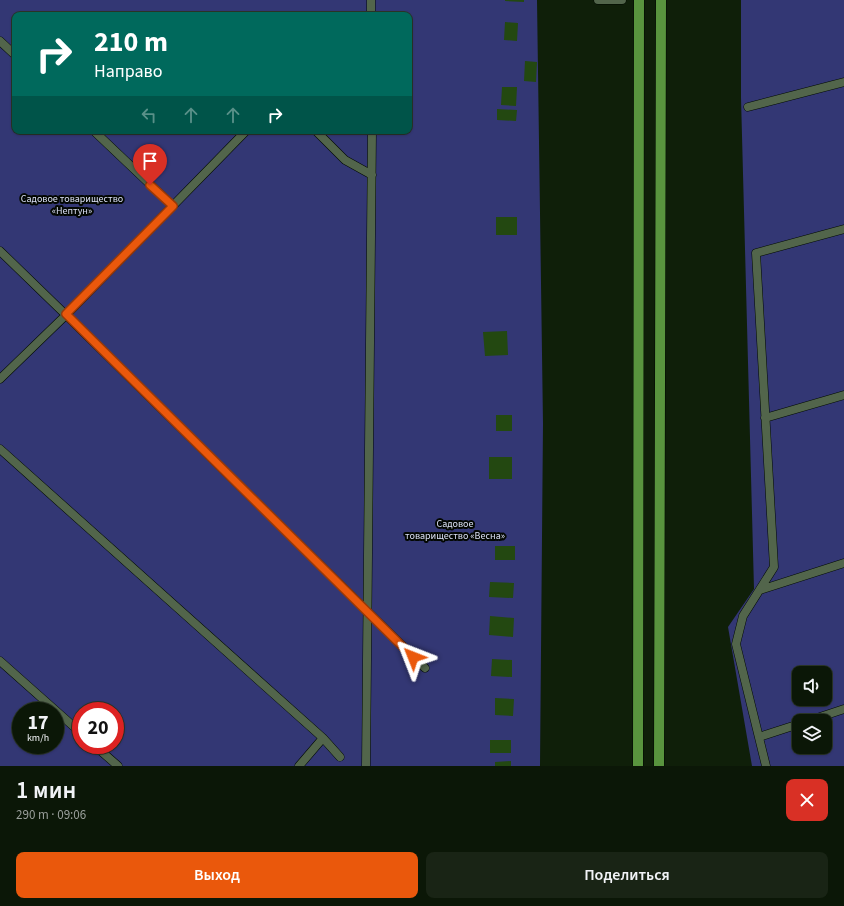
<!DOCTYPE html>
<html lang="ru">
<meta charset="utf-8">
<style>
body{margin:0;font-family:"Source Sans 3",sans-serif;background:#192415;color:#f1f3f6;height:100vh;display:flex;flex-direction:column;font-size:15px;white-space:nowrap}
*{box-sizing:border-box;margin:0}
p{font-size:13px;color:#9a9f9b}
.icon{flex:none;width:22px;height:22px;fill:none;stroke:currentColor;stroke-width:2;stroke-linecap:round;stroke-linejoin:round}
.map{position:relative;height:766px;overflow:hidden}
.side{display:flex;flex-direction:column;background:#0b1707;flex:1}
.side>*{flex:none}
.banner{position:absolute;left:12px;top:12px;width:400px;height:122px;border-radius:8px;box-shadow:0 1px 3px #0004,0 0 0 1px #2b3628;background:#00695c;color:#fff;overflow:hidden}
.fabs{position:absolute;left:792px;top:666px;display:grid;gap:8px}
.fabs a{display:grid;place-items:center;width:40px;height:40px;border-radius:8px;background:#0b1707;box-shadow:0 1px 3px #0004,0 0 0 1px #2b3628;font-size:20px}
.speed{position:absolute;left:12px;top:702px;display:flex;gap:8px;font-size:20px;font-weight:700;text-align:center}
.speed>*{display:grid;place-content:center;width:52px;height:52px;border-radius:50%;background:#0b1707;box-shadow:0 1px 3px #0004,0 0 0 1px #2b3628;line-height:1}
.speed small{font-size:10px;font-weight:400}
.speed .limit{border:6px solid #d22;background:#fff;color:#111}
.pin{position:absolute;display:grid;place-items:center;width:34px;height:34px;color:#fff;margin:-41px -17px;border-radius:50% 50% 50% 0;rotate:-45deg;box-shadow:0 0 4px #0007}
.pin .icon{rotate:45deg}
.me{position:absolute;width:44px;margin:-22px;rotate:315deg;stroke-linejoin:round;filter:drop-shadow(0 0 3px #0008)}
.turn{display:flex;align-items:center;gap:14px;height:84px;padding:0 16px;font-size:18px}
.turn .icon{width:52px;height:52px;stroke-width:2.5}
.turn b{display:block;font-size:28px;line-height:34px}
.lanes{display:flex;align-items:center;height:38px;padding:0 16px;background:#0003;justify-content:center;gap:20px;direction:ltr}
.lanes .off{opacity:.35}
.round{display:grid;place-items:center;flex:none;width:42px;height:42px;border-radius:8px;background:#192415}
.headline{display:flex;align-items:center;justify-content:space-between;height:68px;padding:0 16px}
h1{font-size:24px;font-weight:600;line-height:30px}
.button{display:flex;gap:8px;margin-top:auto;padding:8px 16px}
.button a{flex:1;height:46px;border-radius:8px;background:#ea580c;color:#fff;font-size:16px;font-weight:600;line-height:46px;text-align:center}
.button a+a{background:#192415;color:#f1f3f6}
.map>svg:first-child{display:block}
.green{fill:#333774;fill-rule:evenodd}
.building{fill:#234811}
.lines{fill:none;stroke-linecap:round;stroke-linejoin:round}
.lane-casing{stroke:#000900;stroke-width:9}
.primary-casing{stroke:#000900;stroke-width:11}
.lane{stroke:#52654b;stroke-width:8}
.primary{stroke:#59943e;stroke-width:10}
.route-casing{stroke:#983908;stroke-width:10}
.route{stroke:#ea580c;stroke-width:7}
.labels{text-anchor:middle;stroke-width:4;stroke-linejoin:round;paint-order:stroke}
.park-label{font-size:10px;fill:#dbe0f5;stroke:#030702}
</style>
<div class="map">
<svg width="844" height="766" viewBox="0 0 844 766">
<rect width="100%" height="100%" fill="#0f1f09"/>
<!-- green -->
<path class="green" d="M0 0H537L543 424 540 766H0ZM15 15H409V131H15ZM21 711H55V745H21ZM81 711H115V745H81Z
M741 0H844V766H752L728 627 754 589 741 98ZM799 673H825V699H799ZM799 721H825V747H799Z"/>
<!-- building -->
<path class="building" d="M505 0H524V2L505 1Z
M505 22 518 23 517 41 504 40Z
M525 61 537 62 536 82 524 81Z
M502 87H517L516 106 501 105Z
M497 109 517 110 516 121 497 120Z
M496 217H517V235H496Z
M507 331 508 355 485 356 483 332Z
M496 415H512V431H496Z
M489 457H512V479H489Z
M495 546H515V560H495Z
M490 582 514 583 513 598 489 597Z
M490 616 514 618 513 637 489 635Z
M492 659 512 660V677L491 676Z
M495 698 514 699 513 716 495 715Z
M490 740H511V753H490Z
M511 761V766H495V762Z"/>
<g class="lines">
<!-- lane casing -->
<g class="lane-casing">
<path id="lane" d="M371 0V15
M598 0H622
M0 41 15 55
M748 107 844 82
M94 131 173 206
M316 131 345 160 372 175
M0 251 66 315 425 668
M0 379 66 315 246 131
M765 418 844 395
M0 449 323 738 340 757
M760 590 844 563
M0 661 81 733
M808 721 844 709
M759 737 799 724
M94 745 118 766
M299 766 323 738
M366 766 372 131
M766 766 736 644 743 616 774 567 756 253 844 229"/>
</g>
<!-- primary casing -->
<g class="primary-casing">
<path id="primary" d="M638 766 639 0
M659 766 661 0"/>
</g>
<!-- lane -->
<use href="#lane" class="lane"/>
<!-- primary -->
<use href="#primary" class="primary"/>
</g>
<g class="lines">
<!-- route casing -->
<g class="route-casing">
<path id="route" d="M150 185 173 206 66 314 413 657"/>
</g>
<!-- route -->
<use href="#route" class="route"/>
</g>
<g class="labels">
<!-- park labels -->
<g class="park-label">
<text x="72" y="202">Садовое товарищество<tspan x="72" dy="12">«Нептун»</tspan></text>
<text x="455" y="527">Садовое<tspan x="455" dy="12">товарищество «Весна»</tspan></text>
</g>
</g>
</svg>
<div class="fabs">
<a><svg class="icon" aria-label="sound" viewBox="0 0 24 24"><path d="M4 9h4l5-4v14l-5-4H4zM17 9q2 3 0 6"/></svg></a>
<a><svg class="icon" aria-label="layers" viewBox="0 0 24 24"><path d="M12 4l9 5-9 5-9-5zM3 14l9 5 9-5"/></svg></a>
</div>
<div class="speed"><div>17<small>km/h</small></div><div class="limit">20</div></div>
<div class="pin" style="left:150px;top:185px;background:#d93025"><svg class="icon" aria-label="arrive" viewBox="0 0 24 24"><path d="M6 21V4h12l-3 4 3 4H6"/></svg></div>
<svg class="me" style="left:413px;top:657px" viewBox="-20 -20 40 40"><path d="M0-17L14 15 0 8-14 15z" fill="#ea580c" stroke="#fff" stroke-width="4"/></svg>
<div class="banner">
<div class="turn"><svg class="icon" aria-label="right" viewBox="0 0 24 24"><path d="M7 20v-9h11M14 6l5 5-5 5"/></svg><div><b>210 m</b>Направо</div></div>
<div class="lanes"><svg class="icon off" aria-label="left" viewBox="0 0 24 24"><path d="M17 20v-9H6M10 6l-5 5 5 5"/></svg><svg class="icon off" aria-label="ahead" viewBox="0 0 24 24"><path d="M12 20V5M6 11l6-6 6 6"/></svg><svg class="icon off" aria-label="ahead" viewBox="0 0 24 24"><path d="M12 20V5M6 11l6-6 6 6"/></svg><svg class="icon" aria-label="right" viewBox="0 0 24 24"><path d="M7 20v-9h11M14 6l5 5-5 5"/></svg></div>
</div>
</div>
<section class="side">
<div class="headline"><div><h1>1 мин</h1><p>290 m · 09:06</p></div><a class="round" style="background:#d93025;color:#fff"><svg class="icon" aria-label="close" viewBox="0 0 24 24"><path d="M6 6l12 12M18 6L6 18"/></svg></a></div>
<div class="button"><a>Выход</a><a>Поделиться</a></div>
</section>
